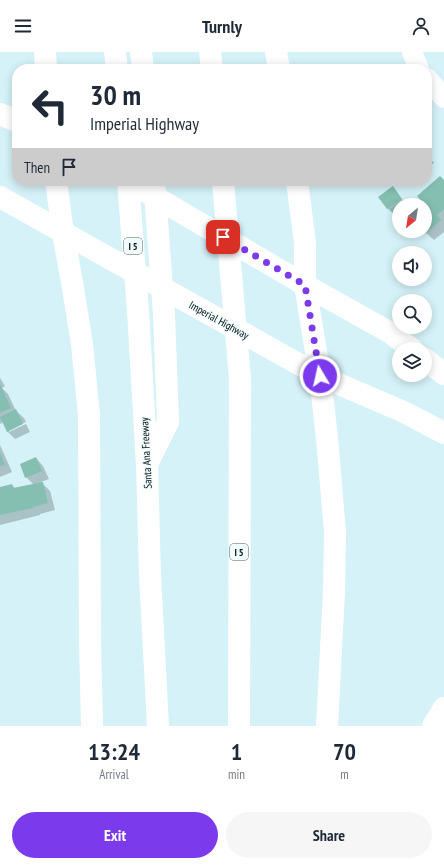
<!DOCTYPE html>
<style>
body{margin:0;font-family:"PT Sans Narrow",sans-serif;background:#f6f6f7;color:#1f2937;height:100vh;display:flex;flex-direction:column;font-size:15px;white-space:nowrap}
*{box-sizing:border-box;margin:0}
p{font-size:13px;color:#747a83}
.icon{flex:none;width:22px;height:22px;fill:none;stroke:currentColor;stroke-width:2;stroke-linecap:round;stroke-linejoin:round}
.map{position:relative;height:674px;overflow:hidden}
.sheet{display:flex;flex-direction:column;background:#fff;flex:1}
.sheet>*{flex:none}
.top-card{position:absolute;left:12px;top:12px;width:420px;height:122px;border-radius:16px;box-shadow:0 2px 10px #0003;background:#fff;color:#1f2937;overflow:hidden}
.needle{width:26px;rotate:210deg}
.controls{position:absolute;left:392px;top:146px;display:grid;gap:8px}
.controls a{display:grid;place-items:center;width:40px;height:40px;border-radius:50%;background:#fff;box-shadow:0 2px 10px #0003;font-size:20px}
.pin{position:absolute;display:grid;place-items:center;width:34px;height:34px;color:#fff;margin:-17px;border-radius:8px;box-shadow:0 2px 6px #0006}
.me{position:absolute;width:44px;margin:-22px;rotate:351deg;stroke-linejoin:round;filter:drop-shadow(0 0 3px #0008)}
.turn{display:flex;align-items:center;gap:14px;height:84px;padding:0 12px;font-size:18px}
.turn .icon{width:52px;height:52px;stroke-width:2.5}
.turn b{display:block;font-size:28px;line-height:34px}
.then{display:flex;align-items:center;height:38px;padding:0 12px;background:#0003;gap:8px;font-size:15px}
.eta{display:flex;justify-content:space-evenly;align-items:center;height:68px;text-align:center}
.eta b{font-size:24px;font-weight:800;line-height:28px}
.primary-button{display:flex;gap:8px;margin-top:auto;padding:8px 12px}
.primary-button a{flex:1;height:46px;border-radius:24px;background:#7c3aed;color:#fff;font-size:16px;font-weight:800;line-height:46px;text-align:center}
.primary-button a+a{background:#f6f6f7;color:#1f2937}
header{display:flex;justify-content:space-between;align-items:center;height:52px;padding:0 12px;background:#fff;font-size:18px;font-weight:800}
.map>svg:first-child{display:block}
.shadow{fill:#0003}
.building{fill:#85bfb1}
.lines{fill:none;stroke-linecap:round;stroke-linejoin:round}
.minor{stroke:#fff;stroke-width:20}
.major{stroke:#fff;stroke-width:22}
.highway{stroke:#fff;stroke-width:22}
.route{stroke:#7c3aed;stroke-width:7;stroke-dasharray:0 12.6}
.labels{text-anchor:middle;stroke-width:3;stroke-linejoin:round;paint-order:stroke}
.shield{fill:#f0fcfe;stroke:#4d585a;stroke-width:1}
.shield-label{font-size:10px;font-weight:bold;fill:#071113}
.street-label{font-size:11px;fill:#071113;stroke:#f0fcfe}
</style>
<header><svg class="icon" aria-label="menu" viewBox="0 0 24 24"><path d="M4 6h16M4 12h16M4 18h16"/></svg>Turnly<svg class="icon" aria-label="person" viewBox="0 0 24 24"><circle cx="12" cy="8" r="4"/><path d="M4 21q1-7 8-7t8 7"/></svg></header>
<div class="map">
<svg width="444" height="674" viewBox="0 0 444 674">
<rect width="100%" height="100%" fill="#d5f2f8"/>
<!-- shadow -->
<path class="shadow" d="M427 102 434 111 427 116Z
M444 129V180L434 188 424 179 425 155Z
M392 136 407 153H399L398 165 397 163 396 164 388 157 380 145Z
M0 326 5 334 2 336 8 342 16 359 24 366 26 370 9 378V380L26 372 30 380 15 387 7 379 3 370 0 372Z
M0 393 12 420 0 425Z
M36 406 43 414 49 427 41 430 50 439 55 458 40 462V463L0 473V436L12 433 16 437 34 433 26 425Z"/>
<!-- building -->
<path class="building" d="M440 124 444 128V157L437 163 441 168 425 182 423 179H425V153L417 144Z
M393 134 402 147 387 157 378 145Z
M402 148 406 153H399V158L394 162 390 157Z
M0 332 11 356 0 361Z
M16 357 23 372 7 380 0 365Z
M0 401 5 413 0 414Z
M36 405 42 419 25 426 20 412Z
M43 430 48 451 33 455V456L0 463V435L12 432 13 436Z"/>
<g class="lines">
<!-- minor -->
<path class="minor" d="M412 0 419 17
M427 26 444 46"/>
<!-- major -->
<path class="major" d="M45 0 46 17
M276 0 279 17
M0 62 17 69
M56 129 63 181
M128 129 305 233 389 280 412 297
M297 129 305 191V233L320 324
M0 145 320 324 404 360 444 381
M425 307 444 322
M433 674 444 656"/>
<!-- highway -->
<path class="highway" d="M115 0 117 17
M141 0 143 17
M210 0 212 17
M128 129 138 259 147 413 150 523 158 674
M223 129 240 327 239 674
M63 181 72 230 82 292 89 363 90 589 92 674
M320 324 327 386 335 480 334 540 327 674
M147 412 168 370 164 262 154 129"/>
</g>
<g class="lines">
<!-- route -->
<path class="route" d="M223 185 305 233 320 324"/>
</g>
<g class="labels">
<!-- shield labels -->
<g class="shield">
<rect x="124" y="186" width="18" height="16" rx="3"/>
<rect x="230" y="492" width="18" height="16" rx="3"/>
</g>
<g class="shield-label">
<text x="133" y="198">I 5</text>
<text x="239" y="504">I 5</text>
</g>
<!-- street labels -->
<g class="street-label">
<text transform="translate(219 268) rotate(29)" y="4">Imperial Highway</text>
<text transform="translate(146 401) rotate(-93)" y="4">Santa Ana Freeway</text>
</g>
</g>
</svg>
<div class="controls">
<a><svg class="needle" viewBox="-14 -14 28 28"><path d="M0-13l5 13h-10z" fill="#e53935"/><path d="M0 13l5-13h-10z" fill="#747a83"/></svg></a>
<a><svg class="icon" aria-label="sound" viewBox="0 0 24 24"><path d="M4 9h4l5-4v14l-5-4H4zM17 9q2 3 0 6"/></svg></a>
<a><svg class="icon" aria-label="search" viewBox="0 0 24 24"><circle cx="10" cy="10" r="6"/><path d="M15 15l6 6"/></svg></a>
<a><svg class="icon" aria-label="layers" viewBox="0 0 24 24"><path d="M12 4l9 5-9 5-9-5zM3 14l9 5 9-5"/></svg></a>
</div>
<div class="pin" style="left:223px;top:185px;background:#d93025"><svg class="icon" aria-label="arrive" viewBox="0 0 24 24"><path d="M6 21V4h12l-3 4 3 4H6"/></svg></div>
<svg class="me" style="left:320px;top:324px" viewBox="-20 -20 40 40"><circle r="17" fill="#7c3aed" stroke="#fff" stroke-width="3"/><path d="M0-11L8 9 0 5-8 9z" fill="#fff"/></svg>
<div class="top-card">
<div class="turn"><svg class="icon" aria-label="left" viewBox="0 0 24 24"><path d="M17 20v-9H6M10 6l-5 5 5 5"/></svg><div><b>30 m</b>Imperial Highway</div></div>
<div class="then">Then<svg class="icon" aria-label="arrive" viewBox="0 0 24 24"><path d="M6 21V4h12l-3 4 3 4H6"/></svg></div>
</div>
</div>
<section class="sheet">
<div class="eta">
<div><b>13:24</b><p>Arrival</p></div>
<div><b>1</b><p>min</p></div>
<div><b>70</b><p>m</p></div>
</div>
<div class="primary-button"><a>Exit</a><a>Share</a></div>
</section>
